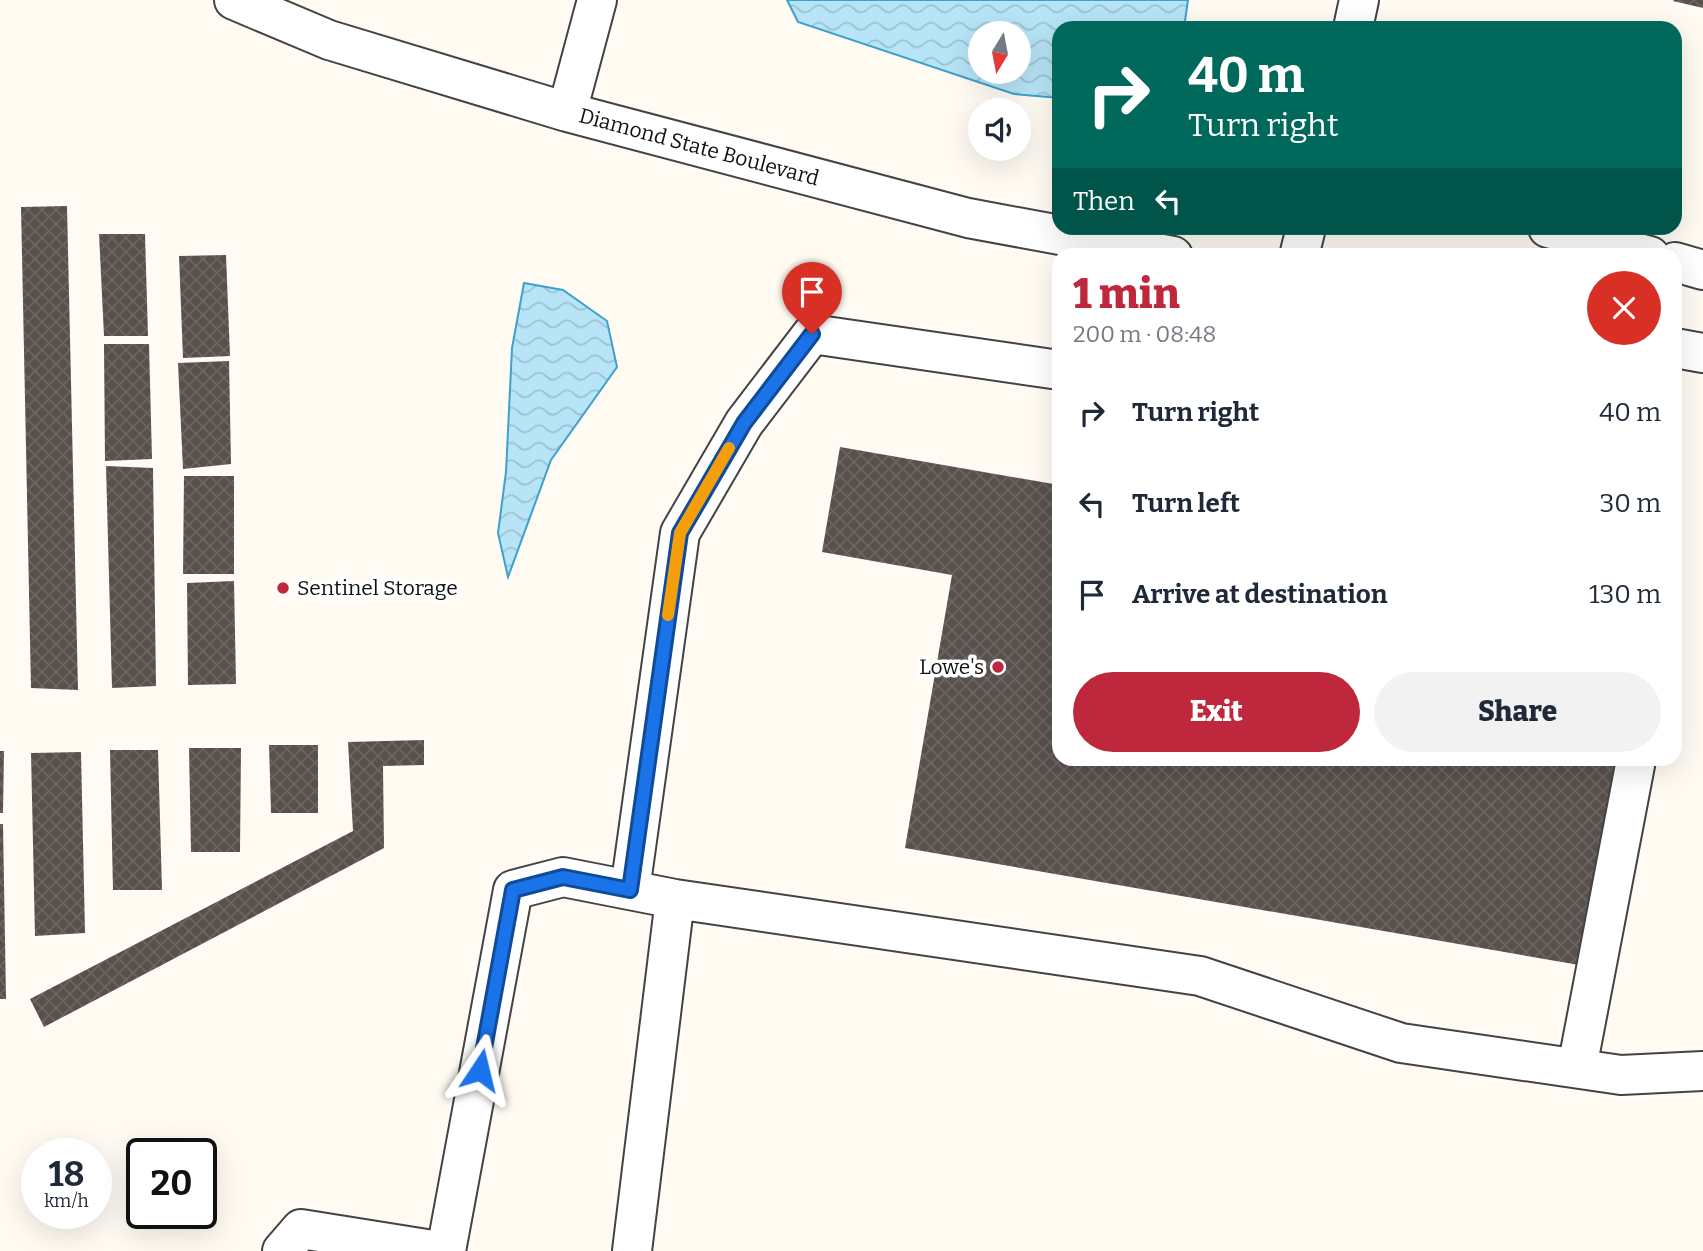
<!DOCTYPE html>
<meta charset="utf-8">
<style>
body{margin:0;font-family:Bitter,serif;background:#f2f2f3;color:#1f2937;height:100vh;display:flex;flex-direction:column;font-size:26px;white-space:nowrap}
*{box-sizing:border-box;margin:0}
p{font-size:23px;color:#747a83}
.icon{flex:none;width:38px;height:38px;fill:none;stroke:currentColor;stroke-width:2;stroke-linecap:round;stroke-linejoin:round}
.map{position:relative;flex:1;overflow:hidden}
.panel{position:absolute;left:1052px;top:248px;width:630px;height:518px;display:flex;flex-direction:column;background:#fff;border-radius:21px;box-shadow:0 7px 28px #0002}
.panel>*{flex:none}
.hud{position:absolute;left:1052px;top:21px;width:630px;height:214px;border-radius:21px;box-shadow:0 7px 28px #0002;background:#00695c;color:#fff;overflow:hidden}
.needle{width:46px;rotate:190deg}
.controls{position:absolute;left:968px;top:21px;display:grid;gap:14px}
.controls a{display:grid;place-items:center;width:63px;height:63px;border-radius:50%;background:#fff;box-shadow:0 7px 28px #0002;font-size:35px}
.speed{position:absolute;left:21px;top:1138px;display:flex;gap:14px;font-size:35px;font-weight:700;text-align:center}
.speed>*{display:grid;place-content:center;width:91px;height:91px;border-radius:50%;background:#fff;box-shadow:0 7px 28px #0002;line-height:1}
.speed small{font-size:18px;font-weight:400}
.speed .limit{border:4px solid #111;border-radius:10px;background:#fff;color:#111}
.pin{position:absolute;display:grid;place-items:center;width:60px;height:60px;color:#fff;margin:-72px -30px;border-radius:50% 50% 50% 0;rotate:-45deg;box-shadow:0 0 7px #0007}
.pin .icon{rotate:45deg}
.me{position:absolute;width:77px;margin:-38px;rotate:10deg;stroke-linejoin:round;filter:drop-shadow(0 0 5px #0008)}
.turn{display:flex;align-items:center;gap:24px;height:147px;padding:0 21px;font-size:32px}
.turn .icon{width:91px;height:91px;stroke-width:2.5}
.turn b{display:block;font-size:49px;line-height:60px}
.then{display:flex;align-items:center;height:66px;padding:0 21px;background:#0003;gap:14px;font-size:26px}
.round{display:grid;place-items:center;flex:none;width:74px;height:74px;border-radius:37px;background:#f2f2f3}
.summary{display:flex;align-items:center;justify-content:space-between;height:119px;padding:0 21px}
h1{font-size:42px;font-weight:800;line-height:52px;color:#bf283c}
.action{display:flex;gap:14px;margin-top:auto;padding:14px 21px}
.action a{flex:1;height:80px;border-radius:42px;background:#bf283c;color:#fff;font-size:28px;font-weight:800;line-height:80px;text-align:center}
.action a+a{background:#f2f2f3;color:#1f2937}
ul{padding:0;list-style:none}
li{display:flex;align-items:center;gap:21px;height:91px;padding:0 21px}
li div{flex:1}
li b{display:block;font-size:26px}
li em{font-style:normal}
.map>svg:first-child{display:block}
.water{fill:url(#water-waves);stroke:#3fa0cc;stroke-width:2;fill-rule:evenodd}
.building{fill:url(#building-cross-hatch)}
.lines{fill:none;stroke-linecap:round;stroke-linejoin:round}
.minor-casing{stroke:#434343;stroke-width:42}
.minor{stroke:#fff;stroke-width:38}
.route-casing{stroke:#114b97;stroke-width:18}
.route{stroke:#1a73e8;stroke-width:12}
.slow{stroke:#f59e0b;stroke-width:12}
.poi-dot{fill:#bf283c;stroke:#fff;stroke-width:2.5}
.labels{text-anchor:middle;stroke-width:7;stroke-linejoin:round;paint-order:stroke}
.street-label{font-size:21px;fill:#101010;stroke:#fff}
.poi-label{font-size:21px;fill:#101010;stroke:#fff;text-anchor:start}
</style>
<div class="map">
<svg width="1703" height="1251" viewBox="0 0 1703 1251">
<defs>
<pattern id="water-waves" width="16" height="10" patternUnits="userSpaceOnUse" patternTransform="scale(1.75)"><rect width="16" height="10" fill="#b7e4f6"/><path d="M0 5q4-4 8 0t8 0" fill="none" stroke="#9cc3d2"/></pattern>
<pattern id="building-cross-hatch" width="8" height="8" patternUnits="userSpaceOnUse" patternTransform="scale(1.75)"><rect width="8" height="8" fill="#58504c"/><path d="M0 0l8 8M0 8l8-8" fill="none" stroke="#6b6561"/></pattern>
</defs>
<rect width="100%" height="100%" fill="#fffbf2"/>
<!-- water -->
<path class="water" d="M787 0H1188L1184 28H1059V98L1014 94 798 22ZM980 33H1018V72H980Z
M524 283 563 290 607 321 617 367 551 460 508 577 498 533 506 472 512 348Z"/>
<!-- building -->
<path class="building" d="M1674 0H1703V8L1673 1Z
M67 206 78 690 31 688 21 207Z
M99 234H145L148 336H104Z
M226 255 230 356 183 358 179 256Z
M104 344H149L152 459 105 461Z
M229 361 231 464 183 469 178 363Z
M840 447 1059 485V760H1615L1579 965 905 848 952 575 822 552Z
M106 466 153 468 156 686 112 688Z
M184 476H234V574H183Z
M234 581 236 684 188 685 187 583Z
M424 740V765L383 766 384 848 44 1027 30 999 353 831 348 742Z
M269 745H318V813H271Z
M189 748H241L240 852H191Z
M110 750H158L162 890H113Z
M0 751H4L3 813H0Z
M81 752 85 933 35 936 31 753Z
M0 824H3L6 999H0Z"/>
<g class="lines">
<!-- minor casing -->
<g class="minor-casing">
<path id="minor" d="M234 0 329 40 567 112 968 218 1173 256
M1353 28 1359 0
M567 112 597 0
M1548 228 1650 256
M1299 256 1306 228
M1675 262 1703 270
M1675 348 1703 353
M630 890 680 533 744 423 812 334 1059 370
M1577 1068 1636 760
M282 1251 301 1229 439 1251
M446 1251 513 890 563 877 675 899 1200 976 1401 1043 1621 1075 1703 1071
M632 1251 675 899"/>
</g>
<!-- minor -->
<use href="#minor" class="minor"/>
</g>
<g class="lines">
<!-- route casing -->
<g class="route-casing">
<path id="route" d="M480 1070 513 890 563 877 630 890 680 533 744 423 812 334"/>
</g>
<!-- route -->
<use href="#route" class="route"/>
<!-- slow -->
<path class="slow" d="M668 615 680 533 729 448"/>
</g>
<!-- markers -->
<g class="poi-dot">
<circle cx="283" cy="588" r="7"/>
<circle cx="998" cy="667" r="7"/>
</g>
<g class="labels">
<!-- street labels -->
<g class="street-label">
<text transform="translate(699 147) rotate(15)" y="7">Diamond State Boulevard</text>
</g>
<!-- poi labels -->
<g class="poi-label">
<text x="297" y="595">Sentinel Storage</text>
<text x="984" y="674" text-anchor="end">Lowe's</text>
</g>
</g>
</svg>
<div class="controls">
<a><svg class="needle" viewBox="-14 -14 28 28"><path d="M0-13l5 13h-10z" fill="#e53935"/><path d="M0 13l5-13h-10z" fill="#747a83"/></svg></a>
<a><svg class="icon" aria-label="sound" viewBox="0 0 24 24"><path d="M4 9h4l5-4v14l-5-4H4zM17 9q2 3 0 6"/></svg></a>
</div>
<div class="speed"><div>18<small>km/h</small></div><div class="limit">20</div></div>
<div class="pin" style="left:812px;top:334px;background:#d93025"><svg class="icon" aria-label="arrive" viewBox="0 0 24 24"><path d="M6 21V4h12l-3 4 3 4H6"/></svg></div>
<svg class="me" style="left:480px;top:1070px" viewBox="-20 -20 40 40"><path d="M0-17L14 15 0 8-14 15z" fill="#1a73e8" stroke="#fff" stroke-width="4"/></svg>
<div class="hud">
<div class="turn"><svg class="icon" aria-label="right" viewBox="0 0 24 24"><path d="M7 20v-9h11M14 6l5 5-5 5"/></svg><div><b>40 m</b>Turn right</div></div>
<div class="then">Then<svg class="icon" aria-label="left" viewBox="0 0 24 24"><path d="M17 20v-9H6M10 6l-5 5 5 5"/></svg></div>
</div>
<section class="panel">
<div class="summary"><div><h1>1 min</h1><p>200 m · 08:48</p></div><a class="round" style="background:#d93025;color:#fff"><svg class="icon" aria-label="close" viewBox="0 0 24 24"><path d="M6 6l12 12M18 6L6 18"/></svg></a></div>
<ul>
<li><svg class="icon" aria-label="right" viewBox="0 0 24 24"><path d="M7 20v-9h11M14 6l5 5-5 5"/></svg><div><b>Turn right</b></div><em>40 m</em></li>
<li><svg class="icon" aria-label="left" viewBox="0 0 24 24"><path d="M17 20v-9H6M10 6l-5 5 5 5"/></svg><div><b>Turn left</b></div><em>30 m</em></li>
<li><svg class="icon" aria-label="arrive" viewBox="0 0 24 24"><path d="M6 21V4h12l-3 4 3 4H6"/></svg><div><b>Arrive at destination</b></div><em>130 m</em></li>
</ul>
<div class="action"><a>Exit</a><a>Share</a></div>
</section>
</div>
